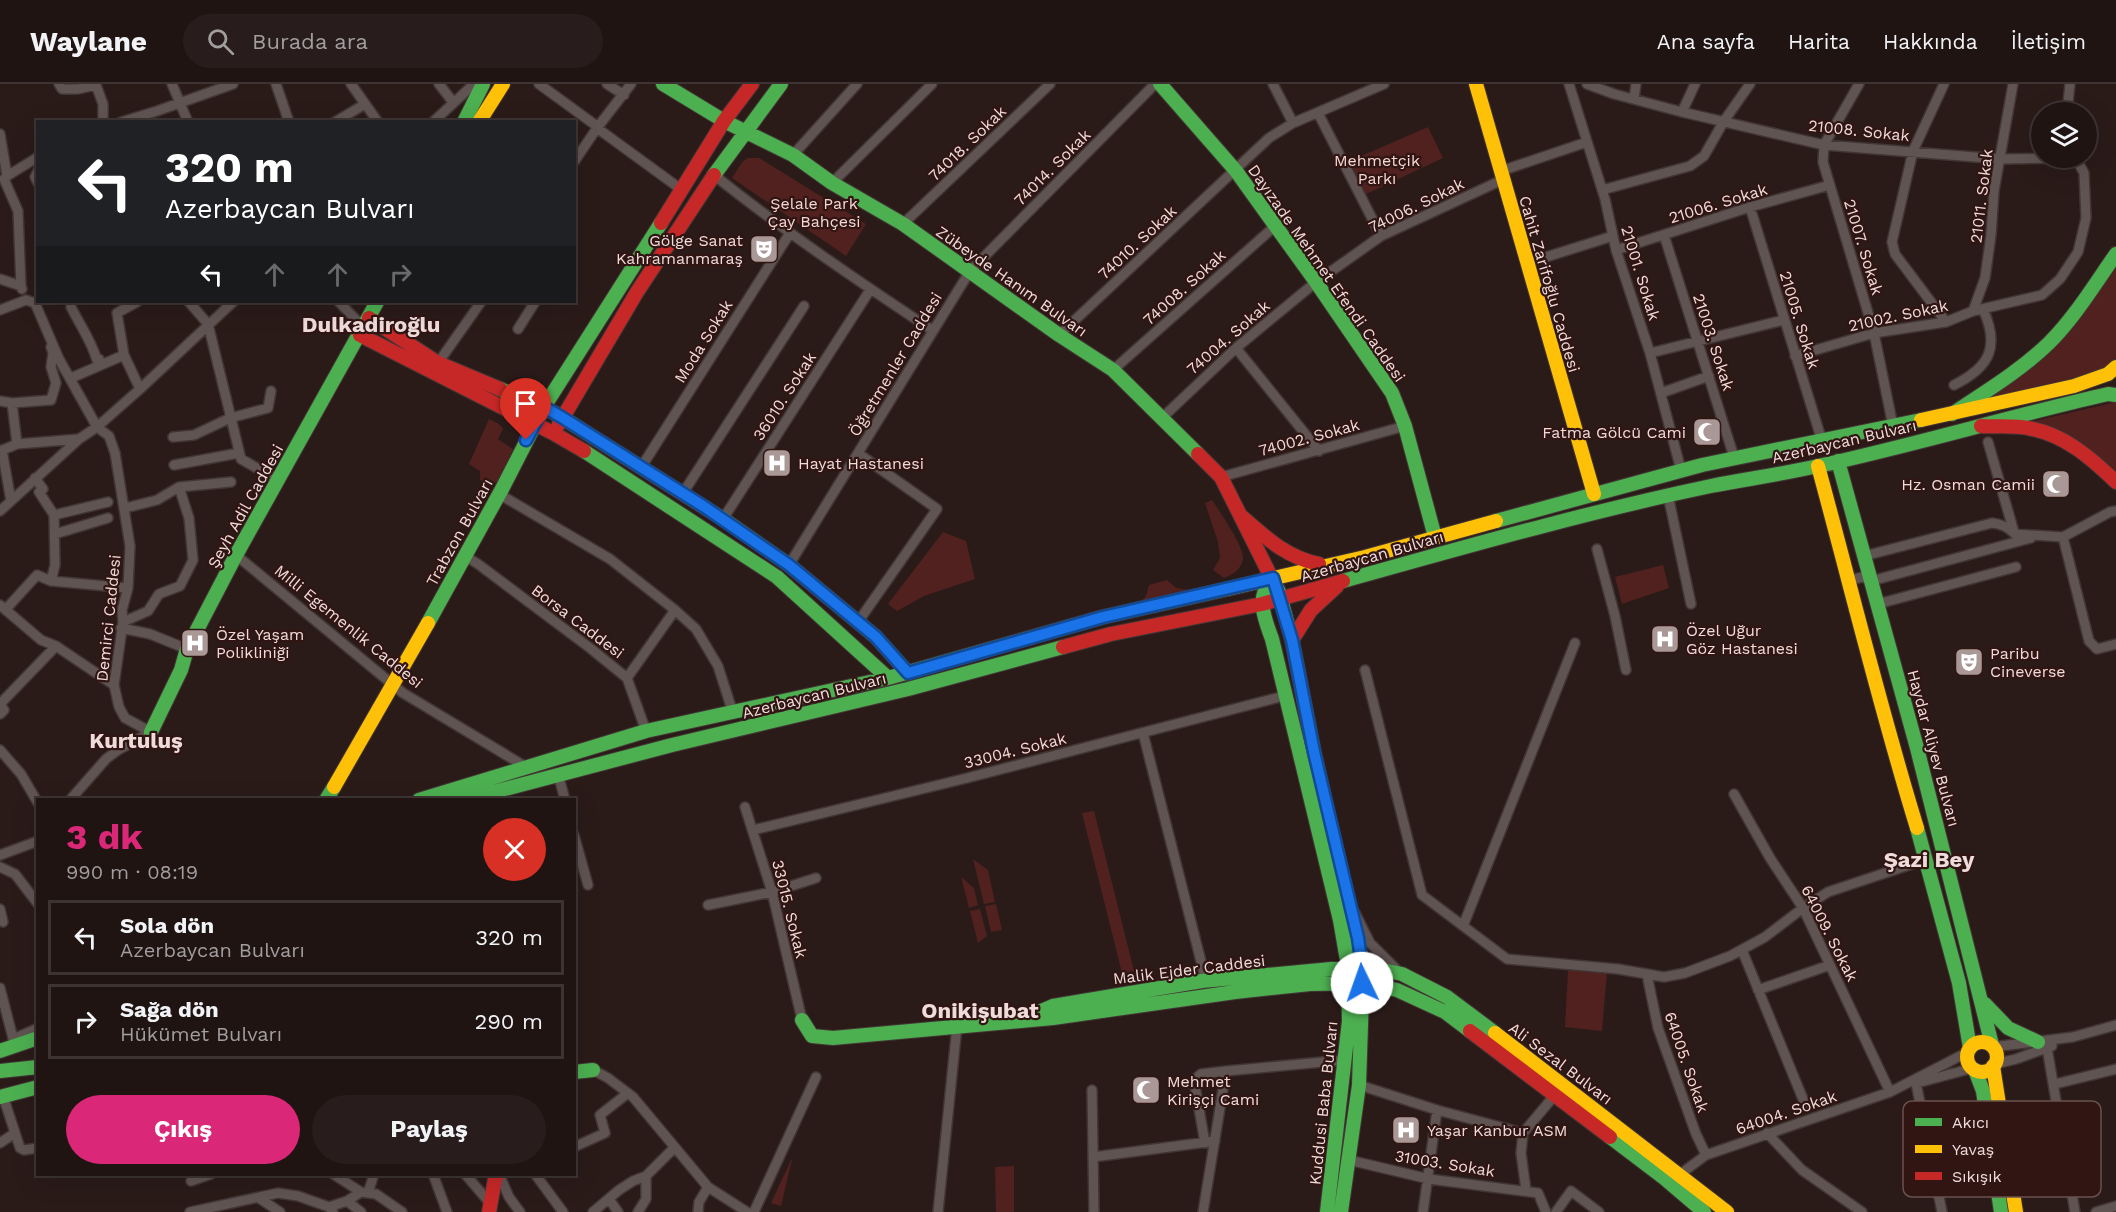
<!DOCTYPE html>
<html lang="tr">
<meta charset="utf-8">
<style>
body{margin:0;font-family:"Work Sans",sans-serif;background:#281d1c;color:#f1f3f6;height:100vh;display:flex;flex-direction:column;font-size:22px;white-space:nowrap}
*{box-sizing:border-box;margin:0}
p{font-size:20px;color:#a29ea0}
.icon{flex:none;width:33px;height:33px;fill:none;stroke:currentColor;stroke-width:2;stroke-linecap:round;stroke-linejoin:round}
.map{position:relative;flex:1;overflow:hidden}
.panel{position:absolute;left:36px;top:714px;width:540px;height:378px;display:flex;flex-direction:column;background:#201413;border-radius:0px;box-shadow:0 6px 24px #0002,0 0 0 2px #3d3333}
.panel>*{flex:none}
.guide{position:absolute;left:36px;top:36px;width:540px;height:183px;border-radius:0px;box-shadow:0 6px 24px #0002,0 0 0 2px #3d3333;background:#202124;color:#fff;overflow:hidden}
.buttons{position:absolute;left:2031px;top:18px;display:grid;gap:12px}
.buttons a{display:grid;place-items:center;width:66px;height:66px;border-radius:50%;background:#201413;box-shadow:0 6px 24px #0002,0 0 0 2px #3d3333;font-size:30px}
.pin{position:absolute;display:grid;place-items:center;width:51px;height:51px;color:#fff;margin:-62px -26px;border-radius:50% 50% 50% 0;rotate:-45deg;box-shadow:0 0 6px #0007}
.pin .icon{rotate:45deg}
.me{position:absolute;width:66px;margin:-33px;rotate:357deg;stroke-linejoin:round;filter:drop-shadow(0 0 4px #0008)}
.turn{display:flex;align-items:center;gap:21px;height:126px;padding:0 30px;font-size:27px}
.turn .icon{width:78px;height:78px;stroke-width:2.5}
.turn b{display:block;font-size:42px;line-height:51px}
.lanes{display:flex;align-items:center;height:57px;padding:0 30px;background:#0003;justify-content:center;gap:30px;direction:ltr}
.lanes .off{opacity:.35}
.round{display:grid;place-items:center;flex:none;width:63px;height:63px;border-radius:32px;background:#281d1c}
.head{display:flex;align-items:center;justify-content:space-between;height:102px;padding:0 30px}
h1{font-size:36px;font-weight:700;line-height:45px;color:#db2777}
.button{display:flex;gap:12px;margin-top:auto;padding:12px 30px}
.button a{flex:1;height:69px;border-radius:36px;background:#db2777;color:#fff;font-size:24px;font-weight:700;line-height:69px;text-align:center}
.button a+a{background:#281d1c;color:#f1f3f6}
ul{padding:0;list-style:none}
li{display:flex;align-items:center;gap:18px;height:75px;margin:0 12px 9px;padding:0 18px;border:3px solid #3d3333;border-radius:0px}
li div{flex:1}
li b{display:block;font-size:22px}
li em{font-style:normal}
header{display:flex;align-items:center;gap:36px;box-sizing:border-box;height:84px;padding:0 30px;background:#201413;border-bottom:2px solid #3d3333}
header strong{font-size:28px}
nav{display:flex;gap:33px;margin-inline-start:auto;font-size:21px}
.search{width:420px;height:54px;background:#281d1c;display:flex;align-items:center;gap:15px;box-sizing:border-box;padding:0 21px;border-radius:33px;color:#a29ea0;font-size:22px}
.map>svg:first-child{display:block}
.green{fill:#50211e}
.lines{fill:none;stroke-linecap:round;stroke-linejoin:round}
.street-casing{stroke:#423634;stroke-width:12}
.fast-casing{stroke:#423634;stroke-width:16}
.slow-casing{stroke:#423634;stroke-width:16}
.jam-casing{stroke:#423634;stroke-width:16}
.street{stroke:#605453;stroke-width:9}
.fast{stroke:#4caf50;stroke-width:14}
.slow{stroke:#ffc107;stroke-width:14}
.jam{stroke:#c62828;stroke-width:14}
.route-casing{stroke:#114b97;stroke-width:15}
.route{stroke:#1a73e8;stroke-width:10}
.labels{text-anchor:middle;stroke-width:4.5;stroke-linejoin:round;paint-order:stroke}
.street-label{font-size:16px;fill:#efdcda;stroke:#301513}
.park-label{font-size:16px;fill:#f4d8d5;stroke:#301513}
.poi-label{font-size:16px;fill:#efdcda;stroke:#301513;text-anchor:start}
.district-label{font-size:22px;font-weight:bold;fill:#efdcda;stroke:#301513}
.key{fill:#301513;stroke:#69514f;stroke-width:1.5}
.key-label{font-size:16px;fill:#efdcda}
</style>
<header>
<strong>Waylane</strong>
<div class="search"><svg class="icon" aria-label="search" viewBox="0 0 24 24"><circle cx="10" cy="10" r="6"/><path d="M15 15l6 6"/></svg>Burada ara</div>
<nav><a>Ana sayfa</a><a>Harita</a><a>Hakkında</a><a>İletişim</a></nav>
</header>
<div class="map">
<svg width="2116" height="1128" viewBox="0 0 2116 1128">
<rect width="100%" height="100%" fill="#2a1b19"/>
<!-- green -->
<path class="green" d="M1428 43 1443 74 1362 112 1345 79Z
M748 74H759L866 140 846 172 732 94 742 78Z
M2116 181V275L2103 286 2080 293 1988 315Z
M2116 318V387L2026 339Z
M489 335 499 340 503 345 498 355 513 365 498 397 492 401 480 396V387L469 380Z
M1212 416C1220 428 1244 462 1243 475 1242 485 1232 491 1224 494L1213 486 1220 474 1218 458 1205 419Z
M943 448 966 457 975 495 924 512 897 527 888 520Z
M1663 481 1669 504 1622 520 1615 493Z
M1167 496 1176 504 1195 507 1135 523 1146 512 1149 501Z
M1094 727 1134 887 1122 889 1082 729Z
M973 775 988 786 995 818 984 820Z
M961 793 974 804 978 821 969 824Z
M996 820 1002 846 991 848 985 822Z
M980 825 987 852 978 859 970 827Z
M1568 886 1607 889 1602 947 1565 943Z
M791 1076H792L781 1122 771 1119Z
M1014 1082V1128H996L995 1083Z"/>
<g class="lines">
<!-- street casing -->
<g class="street-casing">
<path id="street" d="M59 0 62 5H78L96 1 103 20V38
M172 0 188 38
M276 0 289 38
M351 0 378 38
M439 0 453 18
M539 0 598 43
M607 0 624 11
M1273 0 1293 39
M1569 0 1605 115 1616 166 1650 269 1681 386
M1587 0 1614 10 1682 28 1824 61 2000 75 2062 74 2078 78 2084 89 2086 134 2078 168 2060 195 2042 211 1973 227 1946 238 1874 249 1795 272
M1859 0 1824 61 1823 78 1874 249 1893 342
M1944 0 1913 67 1892 158 1895 170 1946 238
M1634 15 1636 0
M1682 28 1695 0
M2067 28 2070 0
M1318 29 1381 152
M121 38 157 27 233 0
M335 38 365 20
M433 38 474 0
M597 44 682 106
M0 50 7 92 4 95 18 127 21 202
M793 71 857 0
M574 78 597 44 631 0
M38 87 35 93 38 99
M1501 87 1587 58
M714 91C784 147 858 197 932 246
M7 92 38 73
M832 99 932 0
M1602 106 1690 82 1704 72 1724 37 1750 0
M1750 123 1822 357
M903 140 1050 0
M1664 151 1734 373
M1616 166 1750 123 1830 101
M1527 179 1613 152
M0 195 21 202 22 205
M26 216 35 219 59 275 97 343 109 352 115 369 130 462 128 504 122 526 123 538 114 601 119 623 125 634 151 648
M137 218 117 229 124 271 140 305
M189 218 208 240 241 375 278 396
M339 218 363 243
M71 223C80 241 91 256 97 276L99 275 101 279 99 281
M0 226 26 216
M1973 227 1985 194 1991 151 1994 107 2013 0
M518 245 535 218
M1059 251 1269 54 1293 39 1384 0
M1236 264 1319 367
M1650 269 1784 236
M438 279 481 218
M1113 286 1275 142
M71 294 124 271
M1954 301C1990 283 2000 263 1983 225
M1661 309 1709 292
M0 317 12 319
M1163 333 1236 264 1316 198 1381 152 1502 96
M173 353 194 351 230 334 268 324 271 307
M1988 358 2014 448
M17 360 12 319 51 316 56 299 51 283 53 269 51 263
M2 366 11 417
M0 367 17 360 79 355
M174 381 239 369
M642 382 790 149
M1221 393 1405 342
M35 394 43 405 39 408 54 431 55 481 51 497
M683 409 804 222
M499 410 610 475 675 526 696 545 718 582 733 629
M1668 411 1691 520
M125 424 157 416 179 403 231 398
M0 427 79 355 97 343 140 305 233 218
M54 431 108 418
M723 435 870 206
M55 450 108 434
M2063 453 2089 557 2097 565 2116 560
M1597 465 1615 532 1626 586
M236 471 403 609 526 683
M465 472 478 480 590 564 627 594 646 647
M1864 472 1992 439C2002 440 2008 443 2015 450L2063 453 2110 428 2116 427
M789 481 970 187 1155 0
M1850 499 1854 495 1863 493 1871 497 2031 454
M1877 518H1885L2016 483
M0 521 41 556 56 562 114 601
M6 525 37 491 51 497 128 504
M123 538 148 527 159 510 180 502 193 476 189 434 179 403
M858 538 937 425 859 370
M121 544 150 550 187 565
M1365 586 1422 811 1507 875 1618 885 1664 893 1685 889 1730 872 1765 853 1803 824 1828 808 1927 775
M627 594 675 526
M0 620 56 562
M0 620 4 626 0 630
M1143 649 1206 897
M0 666 21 690 38 719
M558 690 565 716
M1734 710 1770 774 1803 824 1890 1008
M70 716 106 675 118 666 151 648
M745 723 772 808 802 936
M753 746 963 695 1284 612
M574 751 588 801
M0 771 38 757
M0 783 15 790 38 820
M708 821 772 808 816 794
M0 825 3 838
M1355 829 1370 859 1400 889
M1463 842 1575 559
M1742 866 1805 1020
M1647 891 1658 944 1696 1050 1706 1071
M0 904 15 962
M1758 906 1830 881
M13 955 38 944
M1993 963 2073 953 2116 941
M2047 964 2075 1128
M1995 980 2016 975 2052 962
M593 986 608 994 633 1013 708 1103 747 1128
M1916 999 1942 1128
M1917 999 1973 984
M2055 1000 2116 985
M1359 1001 1437 1026 1523 1049
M1092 1006 1094 1128
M3 1012 20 1064 24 1066 38 1064
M1767 1049 1802 1086 1862 1128
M0 1059 15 1049
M1205 1059 1194 996 1201 990 1226 987
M574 1063 605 1049 600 1031 628 1009
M1093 1073 1215 1057
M1349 1076 1429 1095 1538 1109 1546 1128
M333 1090 361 1108 376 1110 402 1128
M433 1090 447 1128
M465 1090 490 1119
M499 1090 509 1113 520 1128
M535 1090 563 1128
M1679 1091 1706 1071 1890 1008 1968 968
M191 1097 211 1090
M1526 1106 1521 1069 1523 1049 1554 1012
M368 1109 374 1090
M259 1114 280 1128
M609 1115 618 1128
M347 1117 361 1128
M329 1123 347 1117 361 1108
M190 1128 278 1109 298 1112 329 1123 333 1128
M593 1128 619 1106 633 1097 646 1092 674 1064
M638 1128 646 1115V1092
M698 1128 699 1118 708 1103
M754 1128 816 993
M938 1128 957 942
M1203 1128 1226 987 1344 976
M1423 1128 1437 1026
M1556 1128 1571 1107 1599 1128
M2096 1128 2116 1122"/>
</g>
<!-- fast casing -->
<g class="fast-casing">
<path id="fast" d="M663 0 724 37 793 71 832 99 903 140 1059 251 1113 286 1198 370
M1160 0 1236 87 1316 198 1392 309 1405 342 1435 453
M464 38 483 0
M714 91 781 0
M500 305 544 323 563 334 723 435 789 481 876 553 908 589
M1952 330C1985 308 2020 287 2049 259 2075 233 2095 200 2116 170
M584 367 777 493 888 594
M1838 377 1917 664 1992 961
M1496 437 1702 381 1921 336
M1270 491 1279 508 1292 556 1314 668 1363 882 1359 1001 1341 1128
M1273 494C1255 513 1264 533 1272 555L1340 836 1348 882 1349 937 1327 1128
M1343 497C1465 463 1587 428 1711 402 1747 395 1783 390 1818 382 1915 361 2011 332 2108 310L2116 311
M428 539 502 405 544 323 661 139
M151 648 181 586 187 565 236 471 377 218
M326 716 334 703
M419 716 646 647 888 594 1103 533 1227 505
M463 716 672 661 908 605 1063 563
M1917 744 1959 899 1970 964
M1985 920 2008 944 2038 958
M1030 932 1053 922 1202 897 1363 882 1402 890 1447 913 1495 949
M802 936 812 952 833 954 1053 934 1235 908 1310 900 1362 899 1397 906 1445 928 1470 947
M0 967 38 954
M1975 986 1983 1007 2001 1128
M0 987 38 983
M574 988 593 986
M0 1013 38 1003
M1610 1053 1664 1094 1704 1128"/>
</g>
<!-- slow casing -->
<g class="slow-casing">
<path id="slow" d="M1476 0 1594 410
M479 38 503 0
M1921 336 2074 302 2108 290 2116 283
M1818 382C1851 503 1880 624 1917 744
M1227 505 1365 473 1496 437
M334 703 428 539
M1495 949 1727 1128
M1967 973a15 15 0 1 1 30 0a15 15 0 1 1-30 0Z
M1993 982 2016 1128"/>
</g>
<!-- jam casing -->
<g class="jam-casing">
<path id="jam" d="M661 139 724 37 752 0
M369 234 438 279 500 305
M360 251 553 349 584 367
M559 340 637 208 714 91
M1981 342C1997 343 2013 341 2028 344 2064 350 2091 374 2116 398
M1198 370 1221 393 1270 491
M1241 432C1265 453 1287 474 1319 480
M1292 556 1311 526 1337 502
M1063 563 1111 550 1262 520 1343 497
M1470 947 1610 1053
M489 1128 495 1095 498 1090"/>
</g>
<!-- street -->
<use href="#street" class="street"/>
<!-- fast -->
<use href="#fast" class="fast"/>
<!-- slow -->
<use href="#slow" class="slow"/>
<!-- jam -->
<use href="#jam" class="jam"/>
</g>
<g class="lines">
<!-- route casing -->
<g class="route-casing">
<path id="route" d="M526 356 544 323 563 334 703 422 789 481 876 553 908 589 1103 533 1273 494 1292 556 1314 668 1358 854 1362 882V899"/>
</g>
<!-- route -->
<use href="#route" class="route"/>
</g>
<!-- icons -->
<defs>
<g id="theatre-square" transform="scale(1.5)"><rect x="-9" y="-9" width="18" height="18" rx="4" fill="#aa9896" stroke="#301513"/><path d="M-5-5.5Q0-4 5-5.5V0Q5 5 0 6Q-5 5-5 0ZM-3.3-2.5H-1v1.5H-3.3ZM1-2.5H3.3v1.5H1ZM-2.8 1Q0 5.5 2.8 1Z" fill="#fff"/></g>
<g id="mosque-square" transform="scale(1.5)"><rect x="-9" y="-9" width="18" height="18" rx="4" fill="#aa9896" stroke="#301513"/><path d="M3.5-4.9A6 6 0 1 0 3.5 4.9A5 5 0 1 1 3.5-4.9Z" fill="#fff"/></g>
<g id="hospital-square" transform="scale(1.5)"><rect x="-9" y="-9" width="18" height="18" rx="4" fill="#aa9896" stroke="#301513"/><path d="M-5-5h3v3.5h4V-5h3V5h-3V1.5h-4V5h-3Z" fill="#fff"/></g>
</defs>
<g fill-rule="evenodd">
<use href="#theatre-square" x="764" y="165"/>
<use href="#mosque-square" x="1707" y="348"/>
<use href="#hospital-square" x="777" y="379"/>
<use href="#mosque-square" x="2056" y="400"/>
<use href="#hospital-square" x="1665" y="555"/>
<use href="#hospital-square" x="195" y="559"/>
<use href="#theatre-square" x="1969" y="578"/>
<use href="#mosque-square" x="1146" y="1006"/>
<use href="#hospital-square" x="1406" y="1046"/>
</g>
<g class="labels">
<!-- street labels -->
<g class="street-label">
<text transform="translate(1859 46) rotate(6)" y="6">21008. Sokak</text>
<text transform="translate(967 59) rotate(-44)" y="6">74018. Sokak</text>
<text transform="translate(1052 83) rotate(-45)" y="6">74014. Sokak</text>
<text transform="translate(1981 112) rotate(-83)" y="6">21011. Sokak</text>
<text transform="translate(1718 119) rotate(-17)" y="6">21006. Sokak</text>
<text transform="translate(1416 121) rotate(-26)" y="6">74006. Sokak</text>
<text transform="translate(1137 158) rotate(-43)" y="6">74010. Sokak</text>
<text transform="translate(1864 163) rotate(73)" y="6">21007. Sokak</text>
<text transform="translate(1327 189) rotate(55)" y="6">Dayızade Mehmet Efendi Caddesi</text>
<text transform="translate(1641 189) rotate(73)" y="6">21001. Sokak</text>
<text transform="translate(1012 197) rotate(35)" y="6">Zübeyde Hanım Bulvarı</text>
<text transform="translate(1550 200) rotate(74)" y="6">Cahit Zarifoğlu Caddesi</text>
<text transform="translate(1184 203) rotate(-42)" y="6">74008. Sokak</text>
<text transform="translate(1898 231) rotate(-12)" y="6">21002. Sokak</text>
<text transform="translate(1800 236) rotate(73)" y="6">21005. Sokak</text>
<text transform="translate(1228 253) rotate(-41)" y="6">74004. Sokak</text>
<text transform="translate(703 257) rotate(-58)" y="6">Moda Sokak</text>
<text transform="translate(1714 258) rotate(72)" y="6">21003. Sokak</text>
<text transform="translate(895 280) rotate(-59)" y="6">Öğretmenler Caddesi</text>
<text transform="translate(784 312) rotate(-57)" y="6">36010. Sokak</text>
<text transform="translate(1309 353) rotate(-15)" y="6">74002. Sokak</text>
<text transform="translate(1844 357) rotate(-13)" y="6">Azerbaycan Bulvarı</text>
<text transform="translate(245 422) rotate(-61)" y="6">Şeyh Adil Caddesi</text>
<text transform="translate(459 448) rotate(-61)" y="6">Trabzon Bulvarı</text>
<text transform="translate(1372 472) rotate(-16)" y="6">Azerbaycan Bulvarı</text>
<text transform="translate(108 534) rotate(-84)" y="6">Demirci Caddesi</text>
<text transform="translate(578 537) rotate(37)" y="6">Borsa Caddesi</text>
<text transform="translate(349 542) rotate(39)" y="6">Milli Egemenlik Caddesi</text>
<text transform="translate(814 611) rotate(-14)" y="6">Azerbaycan Bulvarı</text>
<text transform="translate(1934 664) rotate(75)" y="6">Haydar Aliyev Bulvarı</text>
<text transform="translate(1015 666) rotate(-14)" y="6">33004. Sokak</text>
<text transform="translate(790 825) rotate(76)" y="6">33015. Sokak</text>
<text transform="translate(1830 849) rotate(63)" y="6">64009. Sokak</text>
<text transform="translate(1189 885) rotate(-7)" y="6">Malik Ejder Caddesi</text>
<text transform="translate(1687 978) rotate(71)" y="6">64005. Sokak</text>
<text transform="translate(1561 979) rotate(37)" y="6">Ali Sezal Bulvarı</text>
<text transform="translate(1323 1019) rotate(-84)" y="6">Kuddusi Baba Bulvarı</text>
<text transform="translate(1786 1028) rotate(-19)" y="6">64004. Sokak</text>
<text transform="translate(1445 1079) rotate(9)" y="6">31003. Sokak</text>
</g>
<!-- park labels -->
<g class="park-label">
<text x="1377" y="82">Mehmetçik<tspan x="1377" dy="18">Parkı</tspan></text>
<text x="814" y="125">Şelale Park<tspan x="814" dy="18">Çay Bahçesi</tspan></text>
</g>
<!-- poi labels -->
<g class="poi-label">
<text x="743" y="162" text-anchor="end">Gölge Sanat<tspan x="743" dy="18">Kahramanmaraş</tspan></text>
<text x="1686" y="354" text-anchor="end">Fatma Gölcü Cami</text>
<text x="798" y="385">Hayat Hastanesi</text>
<text x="2035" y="406" text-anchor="end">Hz. Osman Camii</text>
<text x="1686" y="552">Özel Uğur<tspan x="1686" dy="18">Göz Hastanesi</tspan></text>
<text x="216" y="556">Özel Yaşam<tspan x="216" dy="18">Polikliniği</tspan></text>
<text x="1990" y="575">Paribu<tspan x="1990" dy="18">Cineverse</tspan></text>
<text x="1167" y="1003">Mehmet<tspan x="1167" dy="18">Kirişçi Cami</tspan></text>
<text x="1427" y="1052">Yaşar Kanbur ASM</text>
</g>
<!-- district labels -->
<g class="district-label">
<text x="371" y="248">Dulkadiroğlu</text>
<text x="136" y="664">Kurtuluş</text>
<text x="1929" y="783">Şazi Bey</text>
<text x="980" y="934">Onikişubat</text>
</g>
</g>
<!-- legend -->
<rect x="1903" y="1017" width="198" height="96" rx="9" class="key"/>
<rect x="1915" y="1034" width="27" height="8" fill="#4caf50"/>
<rect x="1915" y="1061" width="27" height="8" fill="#ffc107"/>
<rect x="1915" y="1088" width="27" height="8" fill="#c62828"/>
<g class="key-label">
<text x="1952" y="1044">Akıcı</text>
<text x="1952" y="1071">Yavaş</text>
<text x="1952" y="1098">Sıkışık</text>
</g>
</svg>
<div class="buttons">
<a><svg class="icon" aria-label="layers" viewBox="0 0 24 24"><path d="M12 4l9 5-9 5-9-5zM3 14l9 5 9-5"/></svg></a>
</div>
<div class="pin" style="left:526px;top:356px;background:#d93025"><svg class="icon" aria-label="arrive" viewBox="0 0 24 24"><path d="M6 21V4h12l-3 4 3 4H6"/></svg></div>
<svg class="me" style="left:1362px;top:899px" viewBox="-20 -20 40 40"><circle r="19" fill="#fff"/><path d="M0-13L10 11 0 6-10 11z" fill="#1a73e8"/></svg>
<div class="guide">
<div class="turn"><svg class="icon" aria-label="left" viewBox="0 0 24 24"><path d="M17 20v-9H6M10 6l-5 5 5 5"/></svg><div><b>320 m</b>Azerbaycan Bulvarı</div></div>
<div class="lanes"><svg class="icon" aria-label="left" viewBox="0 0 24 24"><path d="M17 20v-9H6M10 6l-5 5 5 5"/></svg><svg class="icon off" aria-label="ahead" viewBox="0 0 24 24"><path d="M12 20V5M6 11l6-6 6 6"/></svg><svg class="icon off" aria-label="ahead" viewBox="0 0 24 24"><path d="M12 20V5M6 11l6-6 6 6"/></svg><svg class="icon off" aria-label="right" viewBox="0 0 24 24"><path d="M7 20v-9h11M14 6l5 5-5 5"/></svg></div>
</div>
<section class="panel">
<div class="head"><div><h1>3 dk</h1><p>990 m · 08:19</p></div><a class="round" style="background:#d93025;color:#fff"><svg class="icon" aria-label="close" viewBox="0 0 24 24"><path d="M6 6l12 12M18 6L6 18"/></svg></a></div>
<ul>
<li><svg class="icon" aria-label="left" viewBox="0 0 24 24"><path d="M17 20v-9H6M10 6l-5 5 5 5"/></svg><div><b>Sola dön</b><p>Azerbaycan Bulvarı</p></div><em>320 m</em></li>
<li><svg class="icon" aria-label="right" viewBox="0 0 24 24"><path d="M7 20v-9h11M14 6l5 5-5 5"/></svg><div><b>Sağa dön</b><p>Hükümet Bulvarı</p></div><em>290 m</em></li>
</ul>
<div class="button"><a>Çıkış</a><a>Paylaş</a></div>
</section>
</div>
